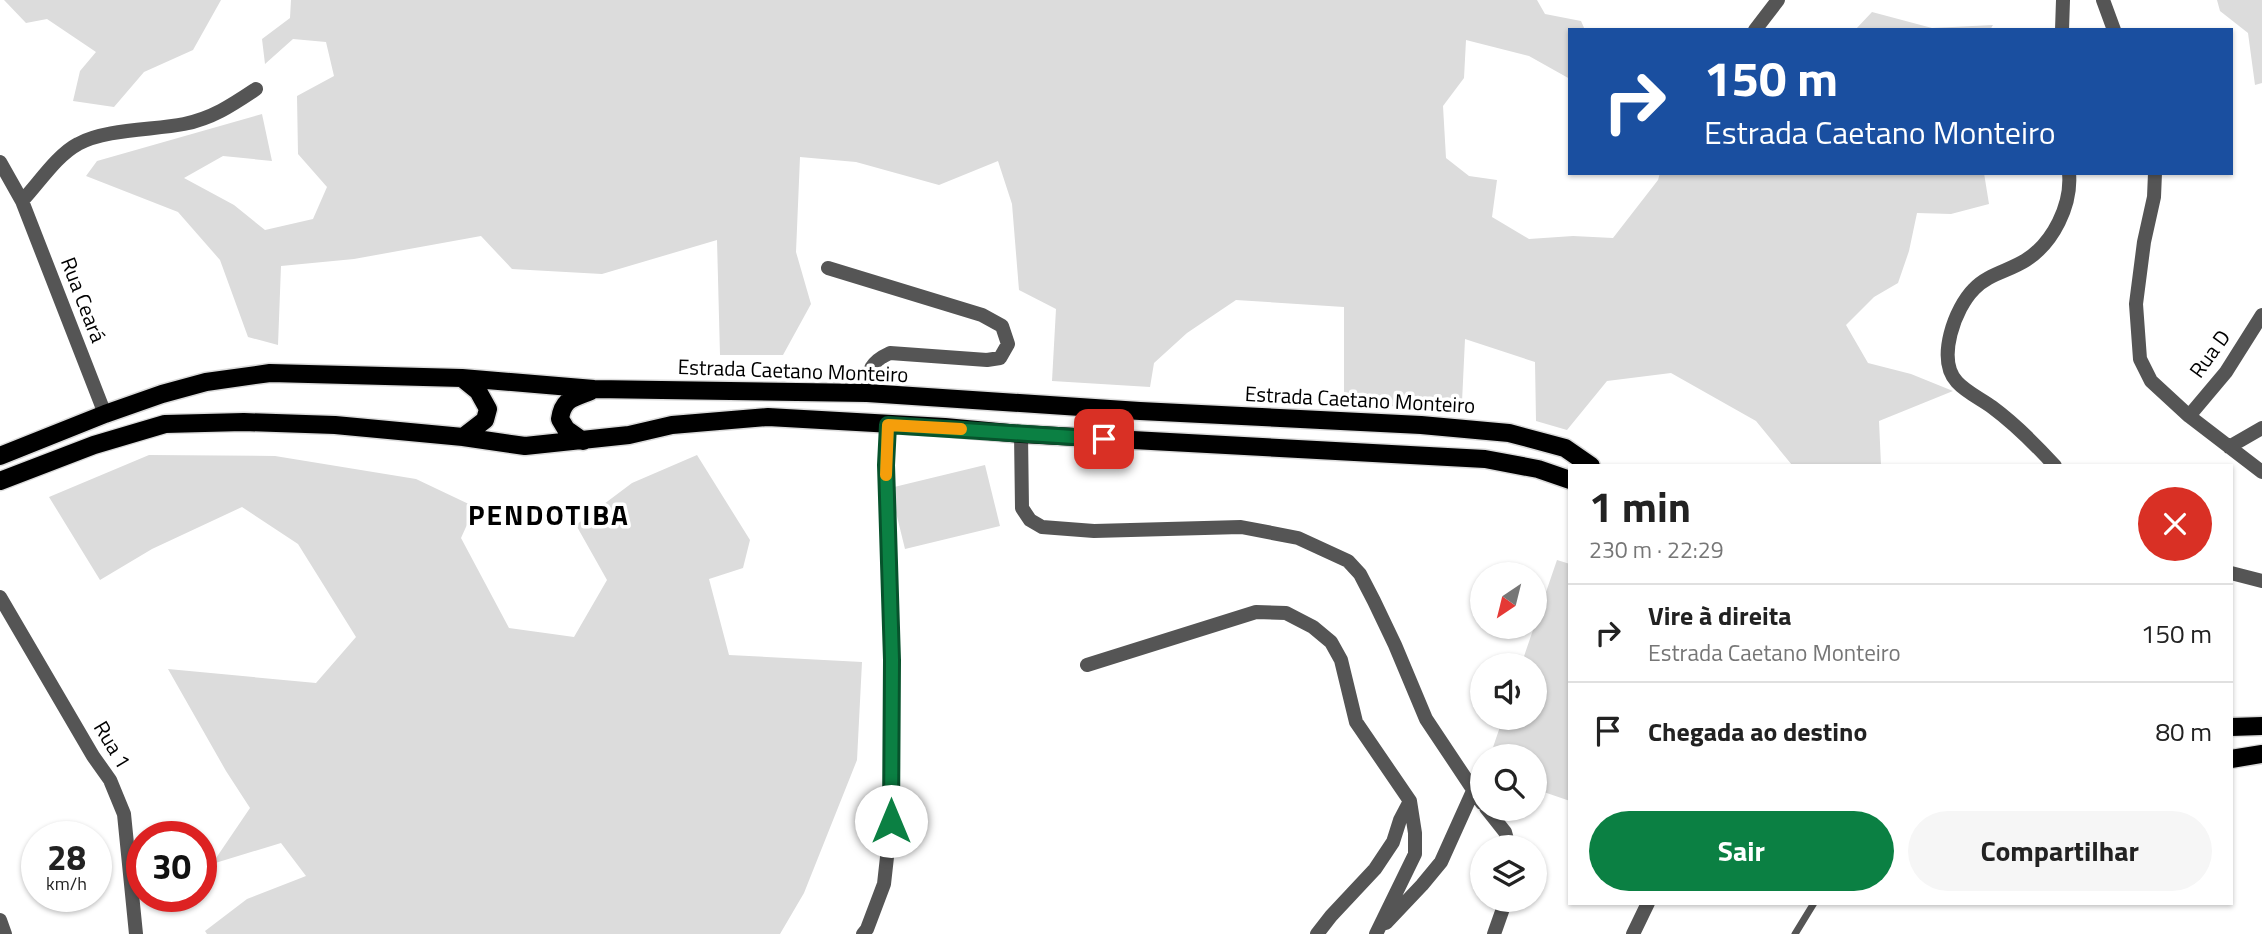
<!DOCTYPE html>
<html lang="pt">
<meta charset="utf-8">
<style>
body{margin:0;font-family:"Titillium Web",sans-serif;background:#f6f6f6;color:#222;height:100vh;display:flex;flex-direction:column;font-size:26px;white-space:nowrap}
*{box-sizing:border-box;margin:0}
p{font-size:23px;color:#767676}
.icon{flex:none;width:38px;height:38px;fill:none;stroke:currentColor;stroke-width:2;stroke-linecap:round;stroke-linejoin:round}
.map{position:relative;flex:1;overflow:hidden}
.side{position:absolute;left:1568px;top:464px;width:665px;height:441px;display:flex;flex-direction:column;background:#fff;border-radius:0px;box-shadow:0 2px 5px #0004}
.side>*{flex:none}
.hud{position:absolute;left:1568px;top:28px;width:665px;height:147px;border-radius:0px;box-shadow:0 2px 5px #0004;background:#1a4fa0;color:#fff;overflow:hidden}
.needle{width:46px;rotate:215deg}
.tools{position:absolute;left:1470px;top:562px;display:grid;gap:14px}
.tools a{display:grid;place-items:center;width:77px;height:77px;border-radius:50%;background:#fff;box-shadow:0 2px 5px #0004;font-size:35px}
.speed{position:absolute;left:21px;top:821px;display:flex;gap:14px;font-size:35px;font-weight:700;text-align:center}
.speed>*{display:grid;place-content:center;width:91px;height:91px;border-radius:50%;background:#fff;box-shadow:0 2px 5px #0004;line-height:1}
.speed small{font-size:18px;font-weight:400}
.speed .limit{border:10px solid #d22;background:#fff;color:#111}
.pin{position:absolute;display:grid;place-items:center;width:60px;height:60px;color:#fff;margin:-30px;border-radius:14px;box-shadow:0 4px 10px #0006}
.me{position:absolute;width:77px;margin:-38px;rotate:0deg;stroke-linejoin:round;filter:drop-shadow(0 0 5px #0008)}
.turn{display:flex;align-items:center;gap:24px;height:147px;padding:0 21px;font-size:32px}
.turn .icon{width:91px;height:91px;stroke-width:2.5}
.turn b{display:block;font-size:49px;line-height:60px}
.round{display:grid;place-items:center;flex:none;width:74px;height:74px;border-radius:37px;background:#f6f6f6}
.overview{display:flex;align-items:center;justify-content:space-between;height:119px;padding:0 21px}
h1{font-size:42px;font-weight:700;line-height:52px}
.action{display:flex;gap:14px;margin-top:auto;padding:14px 21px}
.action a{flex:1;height:80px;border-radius:42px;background:#0b8043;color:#fff;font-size:28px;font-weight:700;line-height:80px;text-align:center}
.action a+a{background:#f6f6f6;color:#222}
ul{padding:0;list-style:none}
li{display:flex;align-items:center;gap:21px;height:98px;padding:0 21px;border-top:2px solid #e0e0e0}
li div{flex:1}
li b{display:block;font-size:26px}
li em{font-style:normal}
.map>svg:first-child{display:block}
.green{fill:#dcdcdc}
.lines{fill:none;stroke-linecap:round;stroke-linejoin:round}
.primary-casing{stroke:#dbdbdb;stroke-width:21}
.service{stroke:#555;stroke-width:7}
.minor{stroke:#555;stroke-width:14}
.primary{stroke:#000;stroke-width:18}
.route-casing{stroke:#07532c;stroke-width:18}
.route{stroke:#0b8043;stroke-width:12}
.slow{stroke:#f59e0b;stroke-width:12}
.labels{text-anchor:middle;stroke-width:7;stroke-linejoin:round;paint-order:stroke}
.street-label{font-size:21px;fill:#000;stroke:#fff}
.district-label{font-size:28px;font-weight:bold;letter-spacing:2px;fill:#000;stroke:#fff}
</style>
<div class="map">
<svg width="2262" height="934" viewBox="0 0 2262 934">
<rect width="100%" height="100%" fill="#fff"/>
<!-- green -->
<path class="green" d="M4 0H221L193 50 144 72 114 107 73 101 80 71 96 52 47 19 26 23Z
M291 0H1537L1545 14 1581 21 1585 30H1570V79L1529 56 1466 40 1464 78 1443 106 1446 158 1469 176 1497 180 1492 217 1529 239 1573 236 1613 238 1658 180 1660 173H1984L1989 204 1951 214 1917 213 1909 251 1898 283 1874 297 1846 325 1868 363 1911 374 1953 391 1879 421 1881 465H1792L1756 421 1671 373 1607 381 1567 430 1536 421 1535 362 1465 339 1462 402 1344 409V307L1236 300 1187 333 1154 363 1150 387 1052 381 1056 309 1019 290 1012 204 998 161 939 185 856 162 800 157 796 252 811 304 783 355H720L717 240 602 274 512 269 481 236 354 259 281 266 278 345 248 337 220 260 178 212 86 176 97 161 262 114 272 161 223 156 184 178 234 205 265 230 313 219 327 187 298 154 297 96 334 76 326 42 293 39 265 64 262 39 290 18Z
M2217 0H2262V83L2255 85 2248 33 2220 11Z
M1872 12 1932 28 1993 25 1990 30H1855Z
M149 455 275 456 416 479 475 507 461 538 509 628 574 637 607 580 576 525 632 483 697 455 750 540 743 568 709 579 729 655 862 662 857 760 804 893 780 934H207L205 931 247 899 306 876 281 843 212 864 250 808 226 771 168 669 316 683 356 637 298 544 242 507 152 549 100 580 49 497Z
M985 465 1000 526 905 549 890 488Z
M1557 560 1570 564V801L1535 789V756H1490L1503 718H1535V665H1521Z"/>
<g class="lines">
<!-- primary casing -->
<g class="primary-casing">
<path id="primary" d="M462 378 478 391 488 409 485 420 463 437
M583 441 566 429 560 419C563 398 574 398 591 391
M0 456 105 414 162 394 206 382 270 373 462 378 594 389 867 393 1140 411 1421 425 1509 433 1565 448 1591 466
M0 481 94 445 165 424 244 422 335 425 463 437 525 446 629 435 672 425 768 417 945 427 1021 434 1485 459 1538 469 1570 480
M2231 727 2262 726
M2231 759 2262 754"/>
</g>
<!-- service -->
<path class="service" d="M1795 934 1814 903"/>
<!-- minor -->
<path class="minor" d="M2103 0 2114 30
M1755 30 1778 0
M2062 30 2063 0
M0 162 22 201 105 414
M2155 173 2154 197 2144 242 2136 304 2140 359 2151 381 2189 416 2262 472
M22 201C39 183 57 155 78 144 105 129 153 130 184 124 213 118 232 105 256 89
M828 268 982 315 1002 326 1008 344 1000 358 987 360 890 353C868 363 869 371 867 393
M2189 416 2226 372 2262 315
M1021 434 1022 508 1030 520 1042 527 1094 531 1241 527 1298 538 1348 561 1360 574 1374 601 1395 645 1426 719 1482 803
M2229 447 2262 428
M2055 466C2035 444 2015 424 1992 407 1981 399 1966 392 1957 382 1936 359 1955 308 1974 289 1988 274 2009 271 2026 260 2053 243 2072 205 2069 173
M2231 573 2262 581
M0 597 93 756 110 780 124 814 136 934
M1087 665 1256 612 1286 613 1313 627 1331 642 1341 660 1356 722 1410 801 1415 833V854L1376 934
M1486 808 1505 832 1509 847
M0 920 5 934
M1386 923 1422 885 1441 862 1473 791
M863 934 867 929 884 884 891 821 892 660 886 465 889 425
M1317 934 1331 916 1375 869 1393 842 1400 820 1410 801
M1494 934 1506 900
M1633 934 1648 903"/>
<!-- primary -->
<use href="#primary" class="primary"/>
</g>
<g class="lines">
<!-- route casing -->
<g class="route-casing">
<path id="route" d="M891 821 892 660 886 465 888 425 1104 439"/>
</g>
<!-- route -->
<use href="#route" class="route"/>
<!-- slow -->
<path class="slow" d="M886 475 888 425 961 429"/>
</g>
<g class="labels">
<!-- street labels -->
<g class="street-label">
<text transform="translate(83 300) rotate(69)" y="7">Rua Ceará</text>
<text transform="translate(2210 354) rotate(-54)" y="7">Rua D</text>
<text transform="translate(793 371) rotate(2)" y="7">Estrada Caetano Monteiro</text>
<text transform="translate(1360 400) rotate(3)" y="7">Estrada Caetano Monteiro</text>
<text transform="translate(112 745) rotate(59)" y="7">Rua 1</text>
</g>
<!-- district labels -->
<g class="district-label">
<text x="549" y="525">PENDOTIBA</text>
</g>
</g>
</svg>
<div class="tools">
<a><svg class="needle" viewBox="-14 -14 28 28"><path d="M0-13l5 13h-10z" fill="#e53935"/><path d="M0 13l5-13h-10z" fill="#767676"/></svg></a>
<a><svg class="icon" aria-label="sound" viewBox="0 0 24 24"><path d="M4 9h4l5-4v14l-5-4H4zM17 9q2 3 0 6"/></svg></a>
<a><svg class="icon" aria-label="search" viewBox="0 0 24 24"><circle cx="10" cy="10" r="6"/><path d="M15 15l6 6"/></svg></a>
<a><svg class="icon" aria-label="layers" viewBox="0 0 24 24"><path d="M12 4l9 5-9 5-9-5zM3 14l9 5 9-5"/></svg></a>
</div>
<div class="speed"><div>28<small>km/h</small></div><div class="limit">30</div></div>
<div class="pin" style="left:1104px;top:439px;background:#d93025"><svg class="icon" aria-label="arrive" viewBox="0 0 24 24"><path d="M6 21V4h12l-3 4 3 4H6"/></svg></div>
<svg class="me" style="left:891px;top:821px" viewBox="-20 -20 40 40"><circle r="19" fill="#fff"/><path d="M0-13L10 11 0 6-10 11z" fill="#0b8043"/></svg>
<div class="hud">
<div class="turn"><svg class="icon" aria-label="right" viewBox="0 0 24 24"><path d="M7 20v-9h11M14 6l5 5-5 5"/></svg><div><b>150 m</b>Estrada Caetano Monteiro</div></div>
</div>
<section class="side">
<div class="overview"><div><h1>1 min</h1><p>230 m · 22:29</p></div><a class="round" style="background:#d93025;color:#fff"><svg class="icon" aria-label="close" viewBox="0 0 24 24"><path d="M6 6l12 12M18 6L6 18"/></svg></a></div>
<ul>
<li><svg class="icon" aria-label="right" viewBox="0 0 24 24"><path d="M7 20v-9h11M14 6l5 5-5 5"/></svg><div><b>Vire à direita</b><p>Estrada Caetano Monteiro</p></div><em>150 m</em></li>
<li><svg class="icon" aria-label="arrive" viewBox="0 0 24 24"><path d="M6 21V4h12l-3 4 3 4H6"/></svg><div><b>Chegada ao destino</b></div><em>80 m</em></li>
</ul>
<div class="action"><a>Sair</a><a>Compartilhar</a></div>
</section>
</div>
